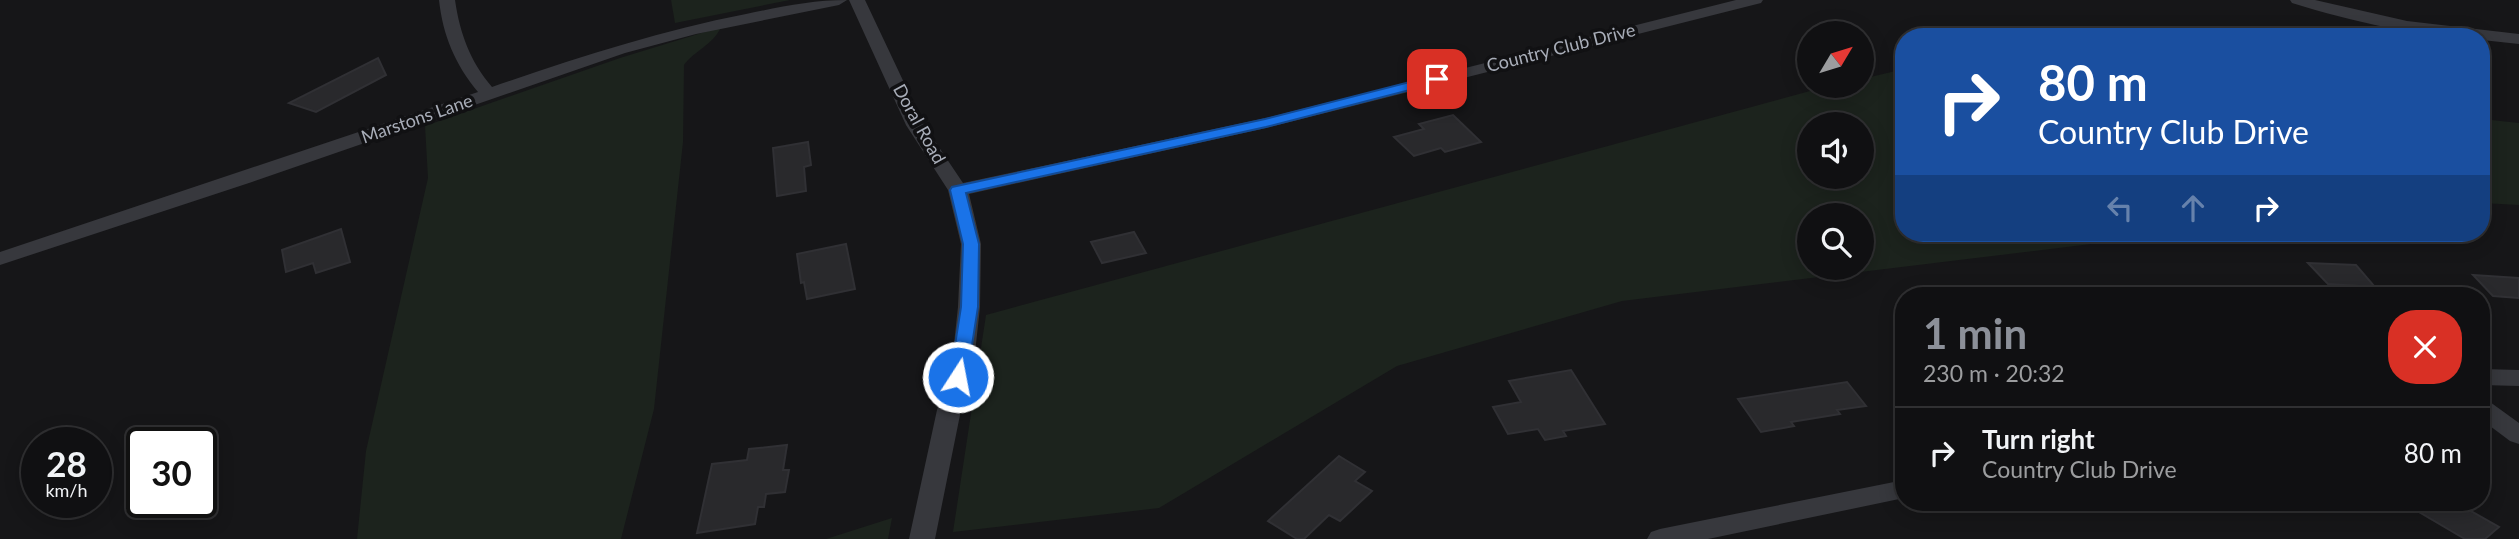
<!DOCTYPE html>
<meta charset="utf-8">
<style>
body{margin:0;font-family:Lato,sans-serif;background:#1e1e20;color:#f1f3f6;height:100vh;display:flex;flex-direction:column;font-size:26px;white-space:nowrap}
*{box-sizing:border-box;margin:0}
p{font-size:23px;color:#9c9d9f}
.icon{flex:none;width:38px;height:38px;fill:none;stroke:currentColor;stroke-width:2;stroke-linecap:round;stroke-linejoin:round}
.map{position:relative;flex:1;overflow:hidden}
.panel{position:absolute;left:1895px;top:287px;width:595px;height:224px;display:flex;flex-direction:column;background:#101012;border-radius:28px;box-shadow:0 4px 18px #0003,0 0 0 2px #303032}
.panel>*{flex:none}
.banner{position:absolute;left:1895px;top:28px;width:595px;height:214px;border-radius:28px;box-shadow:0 4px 18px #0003,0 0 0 2px #303032;background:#1a4fa0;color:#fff;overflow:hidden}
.needle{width:46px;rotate:52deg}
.tools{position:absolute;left:1797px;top:21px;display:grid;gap:14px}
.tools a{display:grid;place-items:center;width:77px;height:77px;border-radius:50%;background:#101012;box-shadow:0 4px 18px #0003,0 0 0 2px #303032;font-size:35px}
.speed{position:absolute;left:21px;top:427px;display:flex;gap:14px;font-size:35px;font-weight:700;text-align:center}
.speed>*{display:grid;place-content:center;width:91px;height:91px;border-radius:50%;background:#101012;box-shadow:0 4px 18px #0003,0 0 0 2px #303032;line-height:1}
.speed small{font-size:18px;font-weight:400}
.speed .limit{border:4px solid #111;border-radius:10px;background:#fff;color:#111}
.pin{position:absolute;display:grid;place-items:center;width:60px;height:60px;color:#fff;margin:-30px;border-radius:14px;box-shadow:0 4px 10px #0006}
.me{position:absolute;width:77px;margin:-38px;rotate:11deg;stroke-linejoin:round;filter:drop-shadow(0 0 5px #0008)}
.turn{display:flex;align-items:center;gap:24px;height:147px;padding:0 28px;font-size:32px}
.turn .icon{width:91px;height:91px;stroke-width:2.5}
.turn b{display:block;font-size:49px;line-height:60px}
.lanes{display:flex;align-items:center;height:66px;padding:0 28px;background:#0003;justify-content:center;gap:35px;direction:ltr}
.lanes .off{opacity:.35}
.round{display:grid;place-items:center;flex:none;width:74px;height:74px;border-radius:28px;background:#1e1e20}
.summary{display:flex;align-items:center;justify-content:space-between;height:119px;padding:0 28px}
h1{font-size:42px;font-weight:700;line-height:52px;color:#8c9099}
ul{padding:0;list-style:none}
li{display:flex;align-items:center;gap:21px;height:91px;padding:0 28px;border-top:2px solid #303032}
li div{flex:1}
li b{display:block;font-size:26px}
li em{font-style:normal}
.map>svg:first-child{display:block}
.green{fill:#1c231d;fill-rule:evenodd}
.building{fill:#29292c;stroke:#303034;stroke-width:2}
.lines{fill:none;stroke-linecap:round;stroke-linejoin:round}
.street{fill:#37383d;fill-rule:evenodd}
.route{fill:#1a73e8;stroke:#114b97;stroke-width:2}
.labels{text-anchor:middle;stroke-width:7;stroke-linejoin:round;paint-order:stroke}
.street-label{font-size:18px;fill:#a8adb8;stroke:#111113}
</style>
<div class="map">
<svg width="2519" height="539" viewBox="0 0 2519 539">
<rect width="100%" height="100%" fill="#161618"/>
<!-- green -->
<path class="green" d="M671 0H790L675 23Z
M721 27C713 45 695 50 684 65L683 142 654 409 621 539H357L366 451 428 178 425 126 620 58Z
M1904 69V233H2114L2091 244 1622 301 1397 366 1159 508 953 532 986 315 1810 91 1832 86H1862V79ZM1862 124V177H1810V124ZM1862 215V268H1810V215Z
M2482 119 2519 123V205L2482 203Z
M892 518 888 539H826Z"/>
<!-- building -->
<path class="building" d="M378 58 386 75 316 112 289 103Z
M1453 115 1481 142 1445 152 1441 148 1414 156 1394 137 1424 129 1419 124Z
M808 142 811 165 804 167 806 191 777 196 773 148Z
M341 229 350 262 316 273 313 263 286 272 282 250Z
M1134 232 1146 253 1102 263 1091 242Z
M846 244 855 289 807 299 804 282 801 283 797 254Z
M2308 263 2356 265 2375 287 2328 284Z
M2473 275 2519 278V298L2493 296Z
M1571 370 1605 424 1563 431 1566 436 1545 440 1538 429 1508 434 1493 407 1521 402 1509 381Z
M1847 382 1866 406 1837 410 1840 414 1791 422 1794 426 1761 432 1738 399Z
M787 445 783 470H789L785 492 766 494 764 507H758L755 524 697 533 712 464 747 460 749 449Z
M1339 456 1365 472 1355 481 1372 491 1340 521 1329 515 1304 539H1297L1268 521Z
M2402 502H2455L2499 527 2485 539H2465Z"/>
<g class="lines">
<!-- street -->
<path class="street" d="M439 0H455C460 34 470 61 492 87 576 58 659 31 746 14 780 7 812 0 847 0L839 5 696 34 625 53 252 182 0 265V252L478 92C455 64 443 36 439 0Z
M849 0H865L924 125 963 183 1266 118 1736 0H1763L1761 3 1266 128 969 194 981 244 980 307 974 362 961 410 935 539H909L937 410 952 362 958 307 961 244 948 190 906 125Z
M2290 0H2315L2407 21 2519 34V44L2482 40V37C2417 37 2354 22 2292 3Z
M2482 369 2519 370V386L2482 385Z
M2482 400 2490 402 2519 423V444L2510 441 2482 420Z
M1904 480V498L1708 539H1647L1651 532 1660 529Z"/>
</g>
<!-- route -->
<path class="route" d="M1437 75 1443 79 1441 82 1266 127 966 193 979 244 978 307 967 377 958 383 952 381 950 377 961 307 963 244 950 190 952 187 1265 119Z"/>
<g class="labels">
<!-- street labels -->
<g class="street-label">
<text transform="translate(1561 48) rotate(-14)" y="6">Country Club Drive</text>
<text transform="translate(417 119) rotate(-19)" y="6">Marstons Lane</text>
<text transform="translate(919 124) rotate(61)" y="6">Doral Road</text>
</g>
</g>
</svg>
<div class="tools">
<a><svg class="needle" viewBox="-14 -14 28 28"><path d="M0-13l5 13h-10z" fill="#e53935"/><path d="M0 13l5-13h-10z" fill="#9c9d9f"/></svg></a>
<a><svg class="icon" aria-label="sound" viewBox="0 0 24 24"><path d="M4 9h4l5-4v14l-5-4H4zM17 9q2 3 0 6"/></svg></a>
<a><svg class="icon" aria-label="search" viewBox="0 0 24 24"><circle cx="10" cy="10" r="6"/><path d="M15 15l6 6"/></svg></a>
</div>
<div class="speed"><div>28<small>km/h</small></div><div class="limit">30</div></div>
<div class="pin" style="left:1437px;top:79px;background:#d93025"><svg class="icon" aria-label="arrive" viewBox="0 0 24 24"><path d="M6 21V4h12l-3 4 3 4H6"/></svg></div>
<svg class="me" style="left:958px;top:377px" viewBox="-20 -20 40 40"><circle r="17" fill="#1a73e8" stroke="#fff" stroke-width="3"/><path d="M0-11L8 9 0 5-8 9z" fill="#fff"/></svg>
<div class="banner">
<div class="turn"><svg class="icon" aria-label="right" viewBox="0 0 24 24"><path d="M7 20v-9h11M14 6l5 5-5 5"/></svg><div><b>80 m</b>Country Club Drive</div></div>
<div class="lanes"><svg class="icon off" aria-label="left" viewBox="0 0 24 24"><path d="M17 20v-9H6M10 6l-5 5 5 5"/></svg><svg class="icon off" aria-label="ahead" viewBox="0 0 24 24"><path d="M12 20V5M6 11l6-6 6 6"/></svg><svg class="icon" aria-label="right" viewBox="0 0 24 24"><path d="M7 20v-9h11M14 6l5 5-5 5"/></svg></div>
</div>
<section class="panel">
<div class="summary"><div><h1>1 min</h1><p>230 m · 20:32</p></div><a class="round" style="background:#d93025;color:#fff"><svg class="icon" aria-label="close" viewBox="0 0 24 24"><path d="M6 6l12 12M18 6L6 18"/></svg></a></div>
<ul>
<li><svg class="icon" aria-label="right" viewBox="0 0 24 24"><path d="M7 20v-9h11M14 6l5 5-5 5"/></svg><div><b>Turn right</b><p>Country Club Drive</p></div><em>80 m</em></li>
</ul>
</section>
</div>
